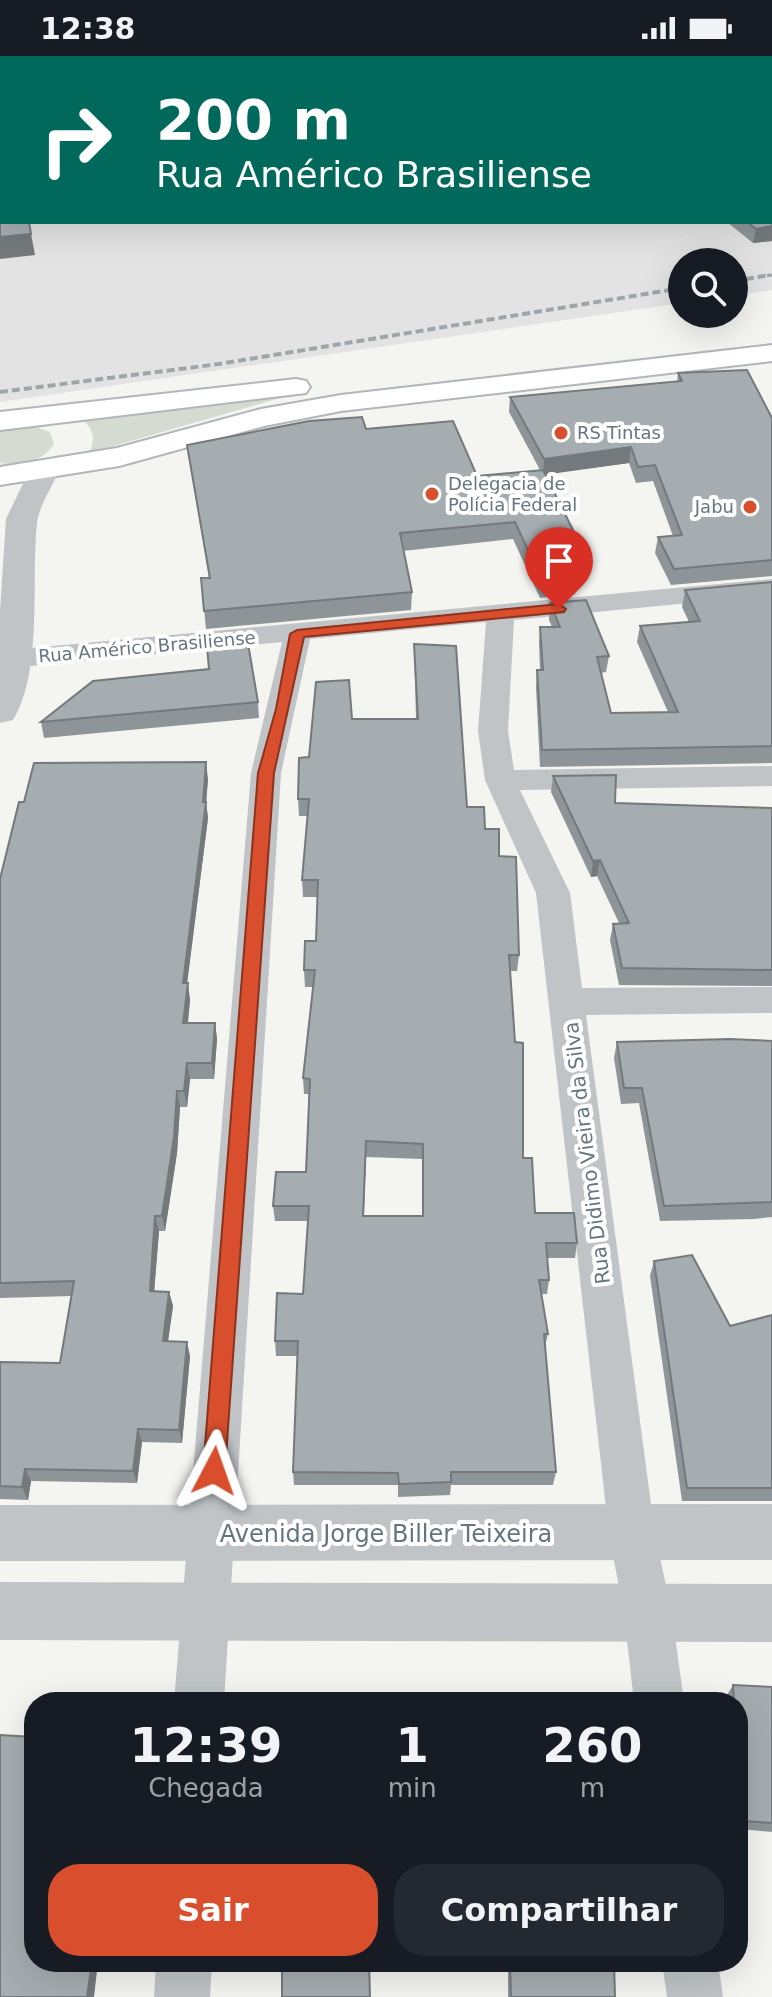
<!DOCTYPE html>
<html lang="pt">
<meta charset="utf-8">
<style>
body{margin:0;font-family:"DejaVu Sans",sans-serif;background:#242831;color:#f1f3f6;height:100vh;display:flex;flex-direction:column;font-size:30px;white-space:nowrap}
*{box-sizing:border-box;margin:0}
p{font-size:26px;color:#9ea1a6}
.icon{flex:none;width:44px;height:44px;fill:none;stroke:currentColor;stroke-width:2;stroke-linecap:round;stroke-linejoin:round}
.map{position:relative;flex:1;overflow:hidden}
.drawer{position:absolute;left:24px;top:1636px;width:724px;height:280px;display:flex;flex-direction:column;background:#171b24;border-radius:32px;box-shadow:0 8px 32px #0002}
.drawer>*{flex:none}
.top-card{position:absolute;left:0px;top:0px;width:772px;height:168px;box-shadow:0 8px 32px #0002;background:#00695c;color:#fff;overflow:hidden}
.controls{position:absolute;left:668px;top:192px;display:grid;gap:16px}
.controls a{display:grid;place-items:center;width:80px;height:80px;border-radius:50%;background:#171b24;box-shadow:0 8px 32px #0002;font-size:40px}
.pin{position:absolute;display:grid;place-items:center;width:68px;height:68px;color:#fff;margin:-82px -34px;border-radius:50% 50% 50% 0;rotate:-45deg;box-shadow:0 0 8px #0007}
.pin .icon{rotate:45deg}
.me{position:absolute;width:88px;margin:-44px;rotate:4deg;stroke-linejoin:round;filter:drop-shadow(0 0 6px #0008)}
.turn{display:flex;align-items:center;gap:28px;height:168px;padding:0 24px;font-size:36px}
.turn .icon{width:104px;height:104px;stroke-width:2.5}
.turn b{display:block;font-size:56px;line-height:68px}
.eta{display:flex;justify-content:space-evenly;align-items:center;height:136px;text-align:center}
.eta b{font-size:48px;font-weight:600;line-height:56px}
.cta{display:flex;gap:16px;margin-top:auto;padding:16px 24px}
.cta a{flex:1;height:92px;border-radius:32px;background:#d94f2d;color:#fff;font-size:32px;font-weight:600;line-height:92px;text-align:center}
.cta a+a{background:#242831;color:#f1f3f6}
.status{display:flex;justify-content:space-between;align-items:center;height:56px;padding:0 40px;background:#171b24;direction:ltr}
.status svg{height:22px;fill:currentColor}
.map>svg:first-child{display:block}
.built{fill:#e2e3e2}
.green{fill:#d6dbd2}
.lines{fill:none;stroke-linecap:round;stroke-linejoin:round}
.primary-casing{stroke:#b1b6b9;stroke-width:4}
.minor{fill:#c0c4c7;fill-rule:evenodd}
.tertiary{fill:#c0c4c7;fill-rule:evenodd}
.primary{fill:#fff;fill-rule:evenodd}
.rail-far1{stroke:#9fa6aa;stroke-width:3;stroke-dasharray:6 3;stroke-linecap:butt}
.rail{stroke:#9fa6aa;stroke-width:4;stroke-dasharray:8 4;stroke-linecap:butt}
.wall{fill:#8e9598;fill-rule:evenodd}
.shaded-wall{fill:#74797c}
.building{fill:#a5adb1;stroke:#74797c;stroke-width:2;fill-rule:evenodd}
.route{fill:#d94f2d;stroke:#8d331d;stroke-width:2}
.poi-dot{fill:#d94f2d;stroke:#fff;stroke-width:3}
.labels{text-anchor:middle;stroke-width:8;stroke-linejoin:round;paint-order:stroke}
.far-poi-label{font-size:18px;fill:#657580;stroke:#fff;text-anchor:start}
.far-street-label{font-size:18px;fill:#657580;stroke:#fff}
.street-label{font-size:20px;fill:#657580;stroke:#fff}
.near-street-label{font-size:24px;fill:#657580;stroke:#fff}
</style>
<div class="status"><b>12:38</b><svg viewBox="0 0 49 12"><path d="M0 12V9h3v3zM5 12V6h3v6zM10 12V3h3v9zM15 12V0h3v12zM26 1h20v11H26zM47 4h2v5h-2z"/></svg></div>
<div class="map">
<svg width="772" height="1941" viewBox="0 0 772 1941">
<rect width="100%" height="100%" fill="#f4f4f1"/>
<!-- built -->
<path class="built" d="M772 26V234L734 240V206H682V247L0 346V114L2 166H770Z"/>
<!-- green -->
<path class="green" d="M291 339 89 397C96 382 94 373 80 362Z
M31 369 50 376 54 388C43 406 19 410 0 407V372Z"/>
<g class="lines">
<!-- primary casing -->
<g class="primary-casing">
<path id="primary" d="M772 289V305L341 355 264 370 119 410 0 429V411L117 392 261 353 341 339Z
M296 323 306 325 310 331 306 337 0 374V356Z"/>
</g>
<!-- minor -->
<path class="minor" d="M0 90H2V100H0Z
M772 523V539L514 564 508 675 514 714 772 710V730L520 734 570 837 582 932 772 931V957L586 959 655 1478 672 1558 684 1646H634L624 1558 609 1478 536 837 485 724 478 675 486 566 310 583 281 717 224 1646H174L251 717 282 586 0 613V595Z
M156 1906H212L210 1941H154Z
M662 1906H718L723 1941H667Z"/>
<!-- tertiary -->
<path class="tertiary" d="M44 406 55 409 59 415C52 431 39 450 37 467 31 522 43 617 13 664L0 667V555L6 463 29 415 33 409Z
M772 1448V1504L0 1505V1449Z
M0 1526 772 1528V1586L0 1584Z"/>
<!-- primary -->
<use href="#primary" class="primary"/>
<!-- rail-far1 -->
<path class="rail-far1" d="M758 221 772 219"/>
<!-- rail -->
<path class="rail" d="M734 225 770 219
M0 336 219 308 682 232"/>
</g>
<!-- wall -->
<path class="wall" d="M0 0H772V185L753 187 727 166H770V2H2V7L0 6Z
M0 11H2V68L0 67Z
M678 317 772 362V520L671 529 655 497 658 481 673 480 653 425 636 427 629 407 545 418 575 478 573 496 567 497 577 520 575 538 540 542 513 483 403 495 412 536 411 554 206 573 201 522H209L187 389 366 373 477 420 540 414 509 356 510 341 677 326Z
M772 526V707L540 711 536 631 537 614H540L539 587 540 571H552L549 564 550 547 609 600 606 616 601 617 611 657 668 656 637 586 640 570 689 566 682 551 685 534Z
M414 588 467 751 485 773 499 800 519 899 517 915H510L515 986 523 1102 535 1157 577 1187 575 1202H547L549 1224 547 1238H541L548 1278 545 1290 556 1416 553 1429H451L450 1439 398 1441V1429H294L293 1416 297 1300H276L275 1285 303 1238 308 1165H275L273 1150 306 1116 309 1038H304L303 1022 313 931H305L304 914 316 885 317 841H303L302 824 308 760H299L298 743 309 701 352 663H416ZM366 1101 423 1103V1160H364Z
M258 646 259 662 44 682 41 666Z
M553 720 615 747 772 752V930L619 929 610 884 613 868 619 867 597 820 591 821 551 736Z
M208 723 206 746 208 762 187 927 190 944 188 967H215L217 983 214 1023H190L187 1051H180L177 1097 165 1175H159L154 1236H169L173 1250 168 1285 190 1300 182 1387 142 1386 137 1427 31 1425 28 1444 0 1443V1306L60 1307 72 1240 0 1242V823Z
M772 985V1161L754 1163 660 1165 639 1047 621 1048 614 1002 617 986Z
M654 1205 730 1270 772 1259V1445H682L650 1220Z
M733 1629 772 1631V1776L738 1773V1646H727V1639Z
M508 1906H614L615 1941H508Z"/>
<!-- shaded-wall -->
<path class="shaded-wall" d="M772 170V185L753 187 756 173Z
M31 178 35 199 0 203V181Z
M631 391 629 407 543 419 544 403Z
M206 706 208 723 206 749V746L208 762 185 944 183 927Z
M600 804 597 820 591 821 593 805Z
M188 927 190 944 186 983 183 967Z
M215 967 217 983 214 1023 212 1007Z
M187 1007 190 1023 187 1051 184 1035Z
M177 1035 180 1051 177 1097 165 1175 162 1160Z
M366 1085V1101L363 1175V1160Z
M155 1160 159 1175 153 1250 150 1235Z
M169 1236 173 1250 166 1299 163 1285Z
M187 1286 190 1300 182 1387 179 1374Z
M138 1373 142 1386 137 1427 133 1415Z
M25 1413 31 1425 28 1444 22 1431Z
M92 1906H98L94 1941H87Z"/>
<!-- building -->
<path class="building" d="M3 0H772V170L756 173 747 166H770V2H4Z
M0 11H2V56L0 55Z
M0 141H2V166H29L31 178 0 181Z
M747 314 772 362V504L674 513 658 481 682 479 655 409 638 411 631 391 544 403 510 341 682 325 678 317Z
M362 361 366 373 453 365 477 420 543 414 575 478 560 480 577 520 542 524 515 466 400 477 412 536 204 555 201 522H210L187 389 309 365Z
M772 526V690L542 694 537 614H543L540 571H560L550 547 586 544 609 600 597 601 611 657 678 656 640 570 700 565 685 534Z
M246 576 258 646 41 666 93 625 209 613 206 580Z
M414 588 456 590 467 751H484L485 773H499V800L516 801 519 899H509L515 986 523 987V1102H532L535 1157H574L577 1187H546L549 1224H539L548 1278H544L556 1416H451V1426L399 1428 398 1417 293 1416 298 1285H275L277 1237 303 1238 309 1150H273L276 1116H306L310 1023 303 1022 315 914H304L305 885H316L318 824H302L309 743H298L299 702 309 701 316 626 349 624 352 663H418ZM366 1085 423 1088V1160H363Z
M206 706 203 746H206L183 927H188L183 967H215L212 1007H187L184 1035H177L174 1081 162 1160H155L150 1235 169 1236 163 1285 187 1286 179 1374 138 1373 133 1415 25 1413 22 1431 0 1430V1306L60 1307 74 1225 0 1227V823L19 746H24L34 707Z
M616 719 615 747 772 752V914L622 912 613 868 629 867 600 804 593 805 553 720Z
M730 983 772 985V1146L664 1150 642 1032H624L617 986Z
M692 1199 730 1270 772 1259V1432H687L654 1205Z
M733 1629 772 1631V1767L745 1765 738 1688V1646H734Z
M0 1679 34 1681V1906H92L87 1941H0Z
M282 1906H369L370 1941H282Z
M510 1906H614L615 1941H511Z"/>
<!-- route -->
<path class="route" d="M559 548 566 553 564 556 304 581 274 717 225 1415 222 1422 214 1426 206 1422 203 1415 258 717 276 653 290 578 297 574Z"/>
<!-- markers -->
<g class="poi-dot">
<circle cx="561" cy="377" r="8"/>
<circle cx="432" cy="438" r="8"/>
<circle cx="750" cy="451" r="8"/>
</g>
<g class="labels">
<!-- far-poi labels -->
<g class="far-poi-label">
<text x="577" y="383">RS Tintas</text>
<text x="448" y="434">Delegacia de<tspan x="448" dy="21">Polícia Federal</tspan></text>
<text x="734" y="457" text-anchor="end">Jabu</text>
</g>
<!-- far-street labels -->
<g class="far-street-label">
<text transform="translate(147 591) rotate(-5)" y="6">Rua Américo Brasiliense</text>
</g>
<!-- street labels -->
<g class="street-label">
<text transform="translate(587 1097) rotate(-97)" y="7">Rua Didimo Vieira da Silva</text>
</g>
<!-- near-street labels -->
<g class="near-street-label">
<text x="386" y="1486">Avenida Jorge Biller Teixeira</text>
</g>
</g>
</svg>
<div class="controls">
<a><svg class="icon" aria-label="search" viewBox="0 0 24 24"><circle cx="10" cy="10" r="6"/><path d="M15 15l6 6"/></svg></a>
</div>
<div class="pin" style="left:559px;top:553px;background:#d93025"><svg class="icon" aria-label="arrive" viewBox="0 0 24 24"><path d="M6 21V4h12l-3 4 3 4H6"/></svg></div>
<svg class="me" style="left:214px;top:1415px" viewBox="-20 -20 40 40"><path d="M0-17L14 15 0 8-14 15z" fill="#d94f2d" stroke="#fff" stroke-width="4"/></svg>
<div class="top-card">
<div class="turn"><svg class="icon" aria-label="right" viewBox="0 0 24 24"><path d="M7 20v-9h11M14 6l5 5-5 5"/></svg><div><b>200 m</b>Rua Américo Brasiliense</div></div>
</div>
<section class="drawer">
<div class="eta">
<div><b>12:39</b><p>Chegada</p></div>
<div><b>1</b><p>min</p></div>
<div><b>260</b><p>m</p></div>
</div>
<div class="cta"><a>Sair</a><a>Compartilhar</a></div>
</section>
</div>
